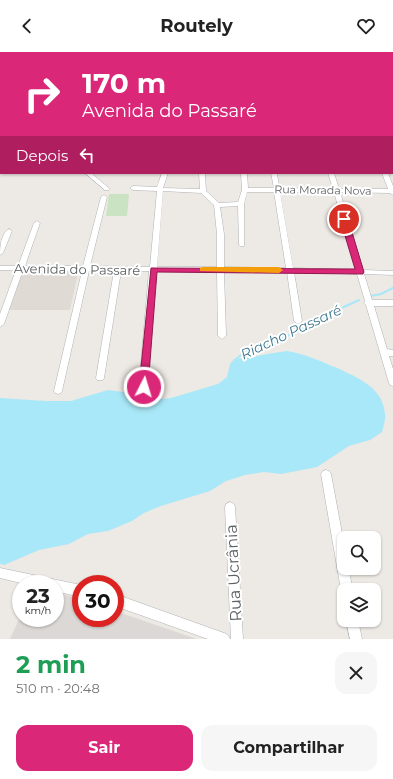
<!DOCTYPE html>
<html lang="pt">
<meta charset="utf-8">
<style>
body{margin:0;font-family:Montserrat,sans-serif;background:#f6f6f6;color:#222;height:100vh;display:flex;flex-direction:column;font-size:15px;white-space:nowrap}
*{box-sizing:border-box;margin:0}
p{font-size:13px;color:#767676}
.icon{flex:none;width:22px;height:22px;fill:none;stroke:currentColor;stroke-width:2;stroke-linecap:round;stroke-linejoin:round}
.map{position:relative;height:587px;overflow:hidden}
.side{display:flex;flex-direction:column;background:#fff;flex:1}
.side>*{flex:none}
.guide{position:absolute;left:0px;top:0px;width:393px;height:122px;box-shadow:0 1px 3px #0004;background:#db2777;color:#fff;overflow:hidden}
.buttons{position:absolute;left:337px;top:479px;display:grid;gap:8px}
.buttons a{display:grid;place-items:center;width:44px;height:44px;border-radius:8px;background:#fff;box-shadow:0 1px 3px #0004;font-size:20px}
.speed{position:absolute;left:12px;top:523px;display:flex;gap:8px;font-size:20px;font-weight:700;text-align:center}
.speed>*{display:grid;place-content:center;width:52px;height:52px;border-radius:50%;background:#fff;box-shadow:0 1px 3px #0004;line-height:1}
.speed small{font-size:10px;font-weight:400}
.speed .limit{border:6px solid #d22;background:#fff;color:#111}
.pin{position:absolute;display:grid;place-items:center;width:34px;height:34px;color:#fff;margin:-17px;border:2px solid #fff;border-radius:50%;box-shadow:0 1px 4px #0007}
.me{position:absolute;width:44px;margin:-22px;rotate:5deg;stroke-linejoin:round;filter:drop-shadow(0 0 3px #0008)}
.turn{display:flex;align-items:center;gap:14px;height:84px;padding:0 16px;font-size:18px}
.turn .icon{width:52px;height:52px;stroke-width:2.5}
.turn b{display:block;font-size:28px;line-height:34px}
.then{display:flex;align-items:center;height:38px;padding:0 16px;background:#0003;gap:8px;font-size:15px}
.round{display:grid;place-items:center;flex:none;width:42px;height:42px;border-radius:12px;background:#f6f6f6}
.summary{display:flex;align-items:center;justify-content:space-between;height:68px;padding:0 16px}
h1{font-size:24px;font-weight:700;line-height:30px;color:#1e9e55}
.button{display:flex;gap:8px;margin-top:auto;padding:8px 16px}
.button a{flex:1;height:46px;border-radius:12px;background:#db2777;color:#fff;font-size:16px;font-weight:700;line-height:46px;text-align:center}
.button a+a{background:#f6f6f6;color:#222}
header{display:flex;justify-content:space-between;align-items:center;height:52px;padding:0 16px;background:#fff;font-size:18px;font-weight:700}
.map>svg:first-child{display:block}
.industrial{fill:#dcd8d6}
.education{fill:#e0dad5}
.green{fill:#cae3c2}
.water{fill:#a9e8f8}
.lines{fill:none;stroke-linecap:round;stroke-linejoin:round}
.stream{stroke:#a9e8f8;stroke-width:2}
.minor-casing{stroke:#afb3b5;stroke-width:1}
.minor{fill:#fff;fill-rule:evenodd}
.route{fill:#db2777;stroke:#8e194d}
.slow{fill:#f59e0b}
.labels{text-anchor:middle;stroke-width:4;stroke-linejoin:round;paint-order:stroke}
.far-street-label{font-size:11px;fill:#5c6163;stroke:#fff}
.street-label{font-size:13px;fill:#5c6163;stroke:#fff}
.water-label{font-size:14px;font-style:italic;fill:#3e788f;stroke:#fff}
.near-street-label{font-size:16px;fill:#5c6163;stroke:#fff}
</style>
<header><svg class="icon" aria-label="back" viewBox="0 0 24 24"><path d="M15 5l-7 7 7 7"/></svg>Routely<svg class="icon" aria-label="heart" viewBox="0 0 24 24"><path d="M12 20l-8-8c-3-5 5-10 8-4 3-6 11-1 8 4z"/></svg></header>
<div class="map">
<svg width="393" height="587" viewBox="0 0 393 587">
<rect width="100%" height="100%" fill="#ede9e4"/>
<!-- industrial -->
<path class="industrial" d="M55 539 81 548V566H115V559L197 587H10L21 563V566H55Z"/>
<!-- education -->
<path class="education" d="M21 220H76L78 222 70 258H8Z"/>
<!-- green -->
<path class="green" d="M109 142H129L127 164H106Z"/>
<!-- water -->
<path class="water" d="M287 299C305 302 320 309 337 316 358 326 383 335 385 362 386 368 383 375 382 380L370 388 349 394 317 415 281 422 264 420 245 423 226 429 210 439 161 454 144 461 132 469 108 479 88 482 69 492 39 498 4 513 0 512V346L46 349H71L108 338 139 342 152 348 171 346 218 332 227 325 230 312 234 307C253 306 269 301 287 299Z"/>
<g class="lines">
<!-- stream -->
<path class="stream" d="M370 244 381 242 393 236
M235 308 247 298 262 295 312 273 335 259 359 248"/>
<!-- minor casing -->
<g class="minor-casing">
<path id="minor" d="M161 0H169L170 1H162Z
M331 0H335L336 1H332Z
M372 0H376L377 1H373Z
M392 17H393V19H392Z
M0 21H1V23H0Z
M392 30H393V33H392Z
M0 35H1V38H0Z
M0 67H1V71H0Z
M392 77H393V81H392Z
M85 121H91L110 137 109 138H105Z
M162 121H168L163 136 200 137 199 121H205L206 139 219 151 238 150 242 138 241 121H247L248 136H274L271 121H277L279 136 333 137 328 121H334L339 137H388L382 121H388L393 134V143L390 141 340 140 363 218 393 219V223L364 222 372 248H393V254H374L387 297 393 298V304H389L393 317V334L390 333 389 331 366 253 364 251 365 249 357 222 294 220 302 269 298 272 294 269 287 220H224L226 284 222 287 218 284 217 220 156 219 147 335 146 337 143 338 140 337 139 335 149 219H121L104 326 103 328H97L96 326 114 219H89L62 339 61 341 58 342 55 341 54 339 82 219 23 218 4 272 0 275V262L16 218H0V214H18L34 171 37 169 40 171 25 214H83L101 145 104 143 107 145 90 214 150 215 157 139 133 138 130 136 133 134 157 135ZM163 139 201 141 214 153 217 182V215H157ZM247 140H274L286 216 224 215V182L220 155 238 154 239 193 240 194H244V152ZM280 140H334L356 218 293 216Z
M9 177 12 179 3 201 0 203C0 195 1 181 9 177Z
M326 418 329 419 331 422 344 492V516H348L353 538H344V542L341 538 321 422 323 419Z
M230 450 234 452 235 455 243 587H231L225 455 226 452Z
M0 516 81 533V545L55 539V532H25L0 526Z
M115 542 224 581 228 583 230 587H208L115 554Z
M346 568H358L362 587H350Z"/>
</g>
<!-- minor -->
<use href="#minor" class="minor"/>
</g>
<!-- route -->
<path class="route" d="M342 165H347L348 167 364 220 363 222 157 220 148 335 147 338H140L139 335 151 216 355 217 340 167Z"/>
<!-- slow -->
<path class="slow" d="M203 215H279L283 218 279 221 200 219V216Z"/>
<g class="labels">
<!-- far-street labels -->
<g class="far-street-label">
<text transform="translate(323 138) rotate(1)" y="4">Rua Morada Nova</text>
</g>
<!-- street labels -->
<g class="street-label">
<text transform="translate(77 217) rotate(1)" y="5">Avenida do Passaré</text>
</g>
<!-- water labels -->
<g class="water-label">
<text transform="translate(291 280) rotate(-25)" y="5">Riacho Passaré</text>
</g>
<!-- near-street labels -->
<g class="near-street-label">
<text transform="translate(233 521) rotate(-93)" y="6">Rua Ucrânia</text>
</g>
</g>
</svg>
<div class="buttons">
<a><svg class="icon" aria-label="search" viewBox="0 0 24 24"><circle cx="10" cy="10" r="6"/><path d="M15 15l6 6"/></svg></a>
<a><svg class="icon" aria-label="layers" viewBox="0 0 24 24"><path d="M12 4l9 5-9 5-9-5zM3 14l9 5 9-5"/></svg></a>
</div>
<div class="speed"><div>23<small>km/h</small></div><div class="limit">30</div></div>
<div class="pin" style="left:344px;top:167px;background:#d93025"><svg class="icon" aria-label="arrive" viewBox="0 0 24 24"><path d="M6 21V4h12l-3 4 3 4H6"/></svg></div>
<svg class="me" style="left:144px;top:335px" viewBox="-20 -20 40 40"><circle r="17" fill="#db2777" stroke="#fff" stroke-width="3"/><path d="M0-11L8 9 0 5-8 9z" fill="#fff"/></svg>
<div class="guide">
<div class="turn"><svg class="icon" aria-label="right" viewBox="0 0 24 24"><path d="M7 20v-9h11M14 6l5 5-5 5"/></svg><div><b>170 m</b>Avenida do Passaré</div></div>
<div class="then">Depois<svg class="icon" aria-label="left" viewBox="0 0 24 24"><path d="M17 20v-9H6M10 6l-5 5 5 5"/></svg></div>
</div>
</div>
<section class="side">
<div class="summary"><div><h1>2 min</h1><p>510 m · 20:48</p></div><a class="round"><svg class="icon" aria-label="close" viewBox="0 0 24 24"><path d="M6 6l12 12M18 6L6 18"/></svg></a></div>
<div class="button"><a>Sair</a><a>Compartilhar</a></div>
</section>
